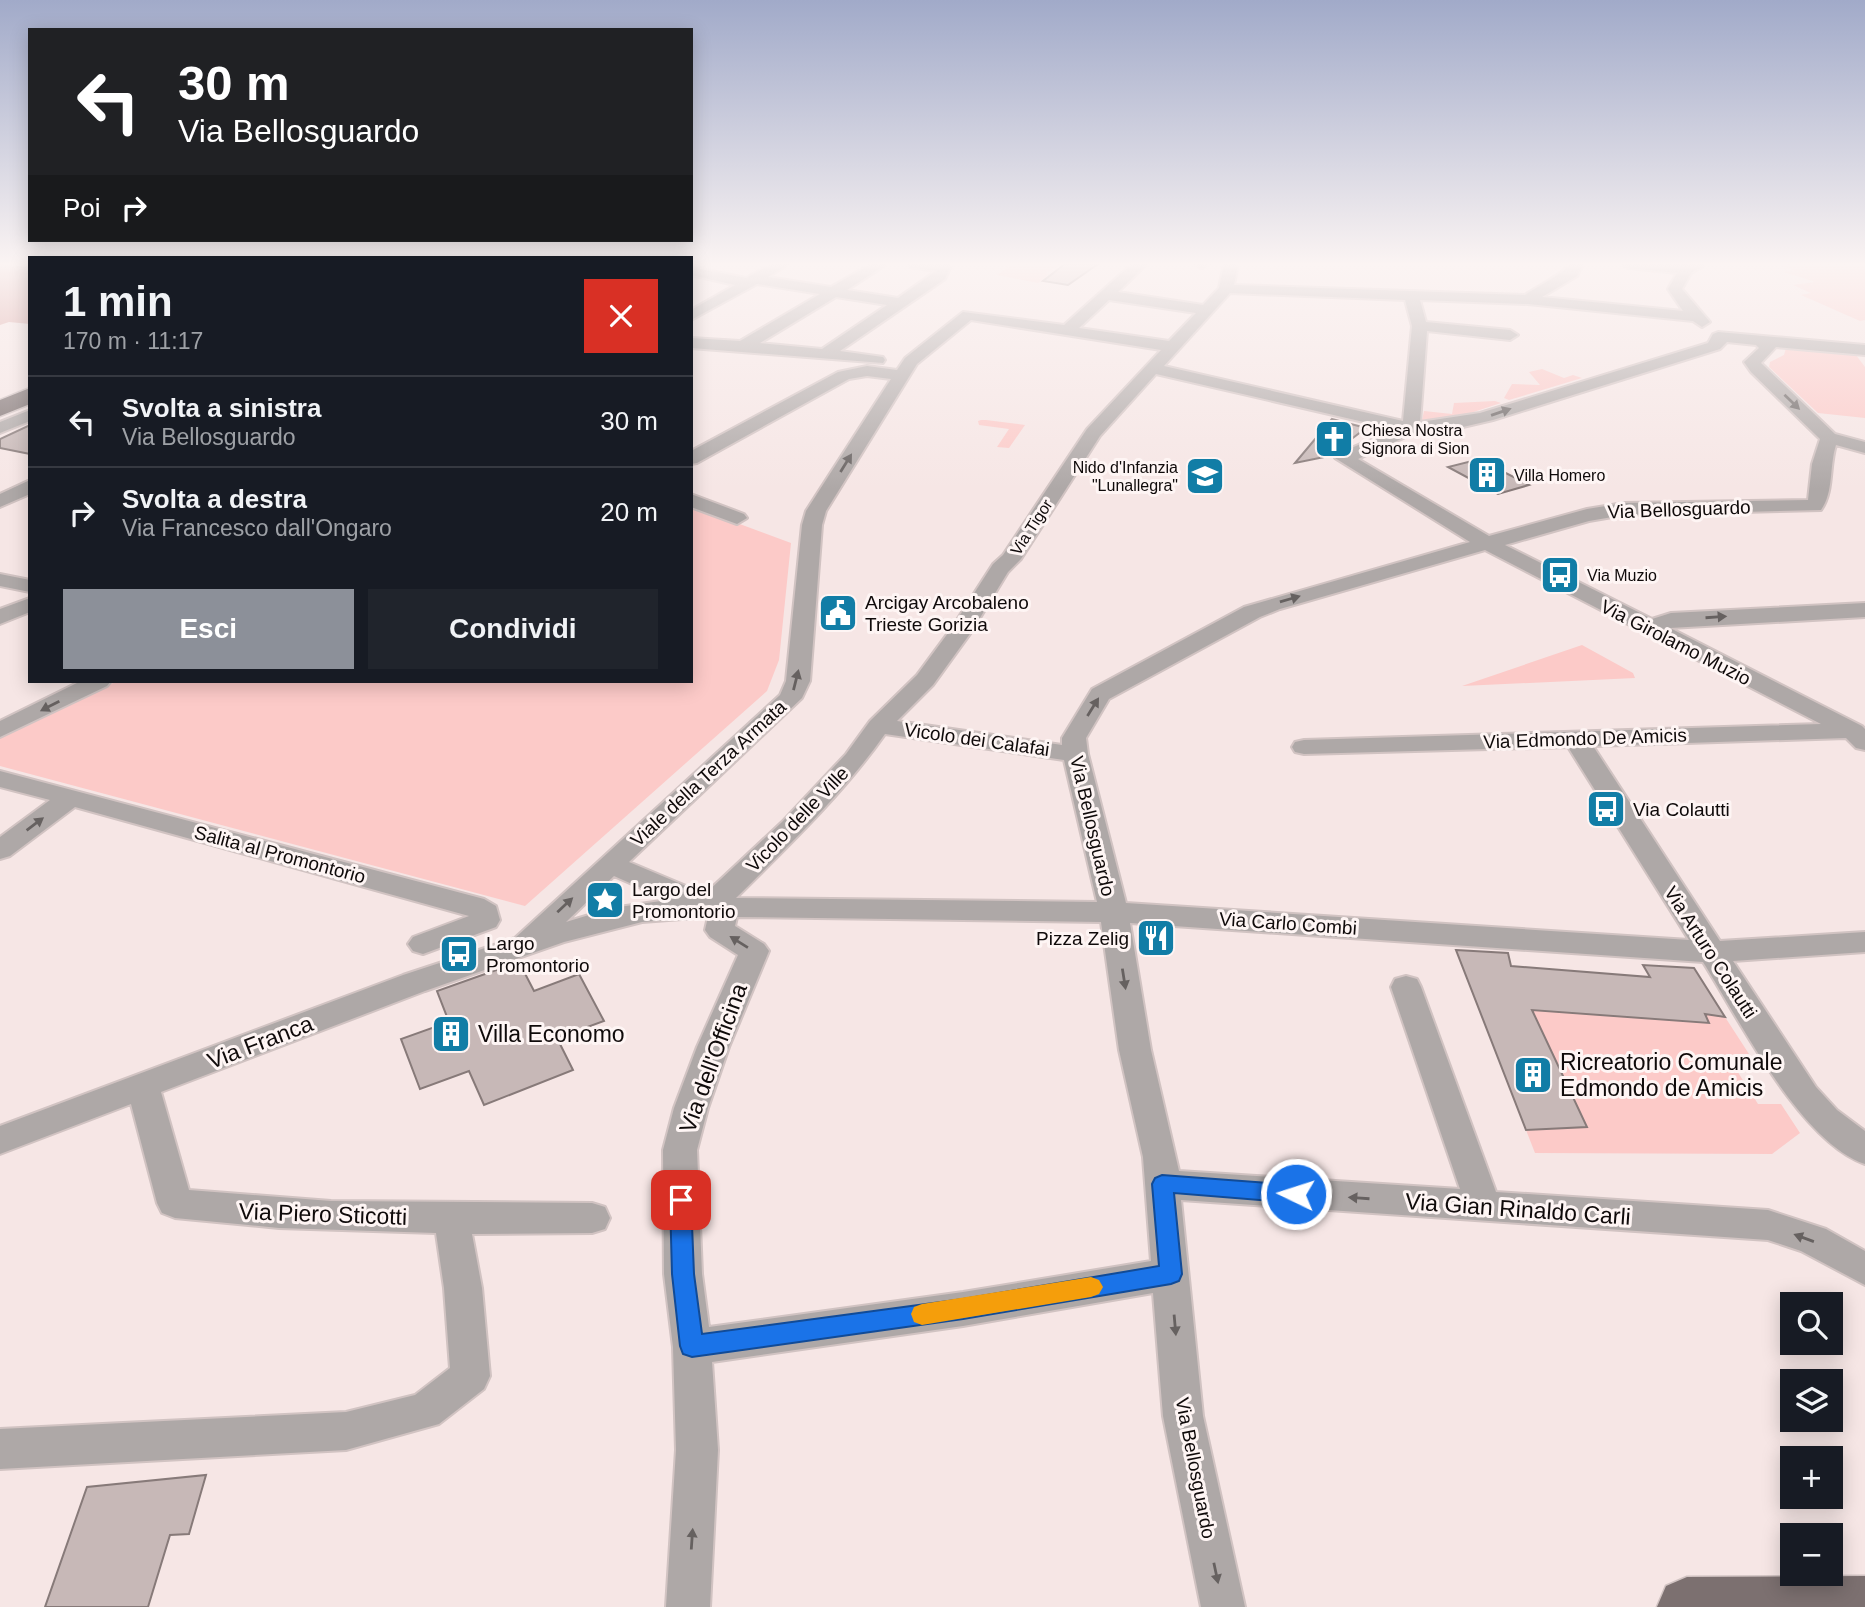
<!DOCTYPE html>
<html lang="it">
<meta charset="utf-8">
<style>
body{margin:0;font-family:Helvetica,sans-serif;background:#20242c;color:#f1f3f6;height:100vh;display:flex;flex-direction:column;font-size:26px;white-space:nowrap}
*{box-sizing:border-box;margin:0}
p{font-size:23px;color:#9ea1a6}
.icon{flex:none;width:38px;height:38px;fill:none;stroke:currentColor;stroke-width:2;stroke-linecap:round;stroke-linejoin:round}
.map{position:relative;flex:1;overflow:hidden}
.side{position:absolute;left:28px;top:256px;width:665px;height:427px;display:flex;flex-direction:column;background:#171b24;border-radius:0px;box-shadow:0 4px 18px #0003}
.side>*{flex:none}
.banner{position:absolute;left:28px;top:28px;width:665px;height:214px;border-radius:0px;box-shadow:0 4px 18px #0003;background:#202124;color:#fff;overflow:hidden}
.fabs{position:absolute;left:1780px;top:1292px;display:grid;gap:14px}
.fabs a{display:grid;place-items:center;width:63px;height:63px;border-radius:0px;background:#171b24;box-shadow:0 4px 18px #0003;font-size:35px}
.pin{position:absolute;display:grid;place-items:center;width:60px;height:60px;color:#fff;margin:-30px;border-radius:14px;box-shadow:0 4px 10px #0006}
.me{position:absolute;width:77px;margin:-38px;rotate:274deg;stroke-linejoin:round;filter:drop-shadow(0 0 5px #0008)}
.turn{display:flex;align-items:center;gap:24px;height:147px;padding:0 35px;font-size:32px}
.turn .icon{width:91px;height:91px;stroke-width:2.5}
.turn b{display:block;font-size:49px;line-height:60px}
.then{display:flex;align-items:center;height:66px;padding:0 35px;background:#0003;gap:14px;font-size:26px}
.round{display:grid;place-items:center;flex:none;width:74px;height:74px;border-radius:0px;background:#20242c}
.overview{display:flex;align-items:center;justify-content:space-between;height:119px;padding:0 35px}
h1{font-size:42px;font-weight:700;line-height:52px}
.action{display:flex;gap:14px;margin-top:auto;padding:14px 35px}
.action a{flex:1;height:80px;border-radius:0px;background:#8c9099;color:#fff;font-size:28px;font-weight:700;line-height:80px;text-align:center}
.action a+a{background:#20242c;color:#f1f3f6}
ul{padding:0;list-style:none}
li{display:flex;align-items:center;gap:21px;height:91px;padding:0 35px;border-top:2px solid #363941}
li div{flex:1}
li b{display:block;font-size:26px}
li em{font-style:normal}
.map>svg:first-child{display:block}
.green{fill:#fccac8}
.water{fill:#d79c9a}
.building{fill:#c7b8b7;stroke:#877a79;stroke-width:2}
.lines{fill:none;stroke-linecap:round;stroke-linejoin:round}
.minor-casing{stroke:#d1c3c2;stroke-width:4}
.major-casing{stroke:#d1c3c2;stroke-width:3}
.minor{fill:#aea8a7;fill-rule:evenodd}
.major{fill:#7c7070;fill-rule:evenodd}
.oneway{fill:#666160}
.route{fill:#1a73e8;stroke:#114b97;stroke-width:2}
.slow{fill:#f59e0b}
.labels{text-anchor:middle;stroke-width:6;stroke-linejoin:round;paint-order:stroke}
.far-poi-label{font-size:16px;fill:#0f0a0a;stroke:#fef5f4;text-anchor:start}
.far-street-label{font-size:16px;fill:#0f0a0a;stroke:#fef5f4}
.street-label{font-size:19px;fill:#0f0a0a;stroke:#fef5f4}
.poi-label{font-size:19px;fill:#0f0a0a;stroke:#fef5f4;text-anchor:start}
.near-poi-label{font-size:23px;fill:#0f0a0a;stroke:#fef5f4;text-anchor:start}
.near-street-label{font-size:23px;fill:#0f0a0a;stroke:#fef5f4}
</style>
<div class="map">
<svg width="1865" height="1607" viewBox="0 0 1865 1607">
<rect width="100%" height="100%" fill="#f6e6e5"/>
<!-- green -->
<path class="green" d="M1013 264H1062L1046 273 1049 274 1038 283 997 275Z
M1783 264H1865V320L1860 321 1801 295 1811 293 1793 285 1815 282 1784 272 1793 270 1781 265H1785Z
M1786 348 1856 355 1865 367V418L1818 413 1769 367 1770 362 1784 355Z
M1542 369 1564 378 1573 375 1582 378 1509 400 1504 398 1512 384 1540 385 1529 372Z
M1495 401 1501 403 1443 422 1422 420 1424 411 1452 414 1454 403Z
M981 420H986L1025 425 1009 448 997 447 1009 429 979 425 978 421Z
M691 506 791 543 779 660 767 691 525 906 0 766V738L117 681H691Z
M1582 645 1633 673 1635 678 1462 686Z
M1500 1007 1708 1023 1705 1014 1725 1017 1749 1054 1727 1055 1758 1104H1781L1800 1133 1772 1154 1535 1153 1526 1130 1586 1127Z"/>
<!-- water -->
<path class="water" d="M0 264 30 267V324L9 322 0 325Z"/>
<!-- building -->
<path class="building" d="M1065 264H1098L1068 285 1043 281Z
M1332 419 1366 428 1329 456 1295 463Z
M30 425V454L0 448V439Z
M1480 459 1498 469 1529 485 1498 494 1448 467Z
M1456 950 1508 953 1511 966 1650 977 1643 965 1694 968 1725 1017 1705 1014 1709 1023 1532 1010 1587 1127 1526 1130Z
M519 962 534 991 579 974 604 1021 557 1038 573 1070 484 1105 469 1071 420 1089 401 1039 449 1022 437 991Z
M206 1475 189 1534 170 1535 148 1607H45L87 1487Z"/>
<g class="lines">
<!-- minor casing -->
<g class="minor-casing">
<path id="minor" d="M772 264H788L768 277 831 287 871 264H887L847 290 898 298 936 271 910 267 908 264H952L945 279 840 351 883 357 885 360 883 363 691 348V338L740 341 820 294 757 284 691 320V310L735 285 691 275V267L746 278ZM836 297 887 305 822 349 760 343Z
M1132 264H1147L1118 292 1203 305 1219 288 1224 264H1238L1234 285 1525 295C1536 287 1564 274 1569 264H1583L1577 276 1542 297 1683 311 1668 289 1677 273 1628 268 1621 264H1706L1691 273 1682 289 1710 322 1702 327 1693 321 1528 304 1420 300 1426 322 1510 330 1518 335 1510 340 1427 331 1420 422 1480 413 1708 343 1713 334 1718 332 1865 345V355L1776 347 1761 363 1835 434 1865 442V453L1836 445C1829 467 1834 492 1821 510L1624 515 1589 521 1505 545 1652 619 1671 613 1865 603V617L1670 628 1862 726 1865 729V750L1856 748 1846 738 1593 746 1720 941 1865 932V952L1733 961 1816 1087 1837 1110 1865 1131V1164C1800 1142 1739 1019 1703 962L1130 923 1151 1050 1179 1171 1460 1189 1391 987 1395 979 1406 976 1417 979 1421 987 1496 1192 1768 1210 1826 1229 1865 1251V1285L1801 1251 1768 1240 1181 1200 1203 1416 1245 1607H1201L1163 1416 1153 1293 963 1326 712 1362 718 1450 710 1607H666L676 1450 673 1347 664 1274 663 1150 674 1108 697 1047 738 955 710 937 705 930 708 917 642 922 564 942 425 991 161 1092 189 1190 331 1201 592 1203 605 1207 610 1218 605 1229 592 1233 472 1234 482 1288 490 1376 484 1389 439 1424 346 1450 0 1469V1429L346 1412 415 1395 450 1368 444 1288 436 1233 279 1228 175 1218 162 1213 157 1203 131 1104 0 1154V1126L403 975 515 938 780 695 786 681 802 525 806 511 891 379 867 376 849 379 697 463 691 464V451L838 372 867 366 897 370 905 358 963 312 1064 325ZM1230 293 1405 300 1412 326 1403 421 1164 366ZM1109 300 1196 313 1169 341 1079 328ZM971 320 1161 350 1087 429 1003 555 993 564 951 629 917 675 870 721 846 754 782 822 705 894 629 862 802 698 810 681 822 525 826 511 917 364ZM1727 342 1756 345 1759 348 1744 362 1751 372 1820 439 1812 464 1808 500 1624 503 1587 509 1489 536 1358 459 1414 433 1450 430 1493 420 1720 349ZM1156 374 1394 429 1338 454 1335 458 1470 542 1244 607 1092 689 1062 738V745L897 721 933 685 972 631 1008 572 1021 559 1100 436ZM1485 550 1821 724 1304 740 1295 742 1292 747 1295 752 1304 754 1568 747 1689 940 1126 903 1088 754 1086 738 1109 699 1260 617 1280 609ZM885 734 1064 760 1097 902 736 898C788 846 842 795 885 734ZM614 876 668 900 612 908 566 922ZM737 917 1101 922 1119 1050 1143 1157 1151 1261 963 1292 709 1327 702 1274 697 1150 708 1108 729 1047 769 951 764 944 735 926Z
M1194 264H1209L1202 268Z
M30 410V421L0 433V422Z
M30 480V494L0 507V494Z
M691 494 744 514 747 518 737 524 691 507Z
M0 574 30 580V592L0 586Z
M30 598V612L0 624V609Z
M81 681H111L107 686 0 737V721Z
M0 771 484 899 496 906 500 920 496 927 423 954 413 951 408 944 413 937 469 916 75 807 10 856 0 859V837L50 800 0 787Z"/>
</g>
<!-- major casing -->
<g class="major-casing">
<path id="major" d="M30 388V404L0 416V400Z
M1865 1576V1607H1657L1666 1586 1687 1577Z"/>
</g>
<!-- minor -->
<use href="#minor" class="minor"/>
<!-- major -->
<use href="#major" class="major"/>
</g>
<!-- one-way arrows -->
<defs><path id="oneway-solid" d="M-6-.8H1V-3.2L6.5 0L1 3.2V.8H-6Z" transform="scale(1.75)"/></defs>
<g class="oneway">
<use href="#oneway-solid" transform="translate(1792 402) rotate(44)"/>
<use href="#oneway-solid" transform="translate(1501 412) rotate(-19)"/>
<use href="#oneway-solid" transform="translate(846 463) rotate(-58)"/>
<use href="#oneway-solid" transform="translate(1290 599) rotate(-16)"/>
<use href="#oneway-solid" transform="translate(1716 617) rotate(-4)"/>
<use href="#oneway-solid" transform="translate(796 680) rotate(-76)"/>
<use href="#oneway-solid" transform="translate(50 706) rotate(153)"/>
<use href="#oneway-solid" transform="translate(1093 707) rotate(-58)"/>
<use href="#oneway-solid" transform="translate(35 824) rotate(-37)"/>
<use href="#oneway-solid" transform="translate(565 905) rotate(-43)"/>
<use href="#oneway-solid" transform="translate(739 942) rotate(-148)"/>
<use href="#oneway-solid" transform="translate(1124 979) rotate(81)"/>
<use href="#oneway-solid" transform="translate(1359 1198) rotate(-176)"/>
<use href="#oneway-solid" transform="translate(1804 1238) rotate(-160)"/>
<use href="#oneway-solid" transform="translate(1175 1325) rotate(85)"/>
<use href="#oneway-solid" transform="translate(692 1539) rotate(-86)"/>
<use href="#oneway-solid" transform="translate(1216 1573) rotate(78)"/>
</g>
<!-- sky -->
<linearGradient id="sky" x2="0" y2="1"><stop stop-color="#a1aac9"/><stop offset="0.54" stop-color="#fbf4f3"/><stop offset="1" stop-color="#fbf4f3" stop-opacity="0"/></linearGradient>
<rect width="1865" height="489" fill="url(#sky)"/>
<!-- route -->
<path class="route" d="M1162 1175 1296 1185 1304 1187 1307 1194 1304 1200 1296 1203 1174 1193 1182 1274 1179 1281 1171 1284 963 1319 692 1357 683 1354 680 1346 672 1274 670 1200 673 1194 681 1191 688 1194 691 1200 694 1274 702 1334 963 1299 1159 1266 1152 1184 1155 1178Z"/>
<!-- slow -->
<path class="slow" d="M1091 1277 1099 1280 1103 1287 1099 1294 1091 1297 922 1325 914 1322 911 1314 914 1307 922 1304Z"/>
<!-- icons -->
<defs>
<g id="church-square" transform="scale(2.0125)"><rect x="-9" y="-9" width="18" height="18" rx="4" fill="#117da6" stroke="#fef5f4"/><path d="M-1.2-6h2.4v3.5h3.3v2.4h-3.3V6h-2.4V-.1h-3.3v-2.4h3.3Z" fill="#fff"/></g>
<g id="building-square" transform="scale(2.0125)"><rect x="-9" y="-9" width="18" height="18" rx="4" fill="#117da6" stroke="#fef5f4"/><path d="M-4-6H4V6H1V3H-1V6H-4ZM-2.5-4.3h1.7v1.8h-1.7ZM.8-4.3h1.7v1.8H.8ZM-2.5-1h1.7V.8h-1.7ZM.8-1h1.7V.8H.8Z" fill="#fff"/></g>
<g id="school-square" transform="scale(2.0125)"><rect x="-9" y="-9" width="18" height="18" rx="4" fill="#117da6" stroke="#fef5f4"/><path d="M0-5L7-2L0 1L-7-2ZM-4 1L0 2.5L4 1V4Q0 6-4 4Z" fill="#fff"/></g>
<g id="bus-square" transform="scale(2.0125)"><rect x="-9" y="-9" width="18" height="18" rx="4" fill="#117da6" stroke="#fef5f4"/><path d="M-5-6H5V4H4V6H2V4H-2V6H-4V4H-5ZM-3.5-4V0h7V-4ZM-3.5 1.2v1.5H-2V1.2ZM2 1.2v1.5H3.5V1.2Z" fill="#fff"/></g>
<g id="civic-square" transform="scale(2.0125)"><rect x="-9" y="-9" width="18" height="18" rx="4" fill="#117da6" stroke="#fef5f4"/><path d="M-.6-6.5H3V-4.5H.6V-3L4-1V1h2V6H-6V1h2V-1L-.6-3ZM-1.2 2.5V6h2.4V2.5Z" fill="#fff"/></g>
<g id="sight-square" transform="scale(2.0125)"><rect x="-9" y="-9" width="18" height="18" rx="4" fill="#117da6" stroke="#fef5f4"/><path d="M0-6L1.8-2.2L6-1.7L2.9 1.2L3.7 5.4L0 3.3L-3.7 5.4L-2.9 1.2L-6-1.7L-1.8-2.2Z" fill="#fff"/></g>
<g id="restaurant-square" transform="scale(2.0125)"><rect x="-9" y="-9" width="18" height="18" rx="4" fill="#117da6" stroke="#fef5f4"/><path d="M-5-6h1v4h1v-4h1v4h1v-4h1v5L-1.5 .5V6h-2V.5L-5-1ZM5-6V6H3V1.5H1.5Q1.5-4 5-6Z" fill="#fff"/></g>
</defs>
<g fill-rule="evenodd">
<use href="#church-square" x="1334" y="439"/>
<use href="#building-square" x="1487" y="475"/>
<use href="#school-square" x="1205" y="476"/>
<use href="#bus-square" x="1560" y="575"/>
<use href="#civic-square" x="838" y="613"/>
<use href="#bus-square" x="1606" y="809"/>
<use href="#sight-square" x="605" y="900"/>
<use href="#restaurant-square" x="1156" y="938"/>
<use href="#bus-square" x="459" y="954"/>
<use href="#building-square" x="451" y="1034"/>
<use href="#building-square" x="1533" y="1075"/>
</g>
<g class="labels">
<!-- far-poi labels -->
<g class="far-poi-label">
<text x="1361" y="436">Chiesa Nostra<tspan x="1361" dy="18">Signora di Sion</tspan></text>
<text x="1178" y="473" text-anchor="end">Nido d'Infanzia<tspan x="1178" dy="18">"Lunallegra"</tspan></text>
<text x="1514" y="481">Villa Homero</text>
<text x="1587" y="581">Via Muzio</text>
</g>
<!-- far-street labels -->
<g class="far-street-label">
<text transform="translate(1031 527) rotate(-57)" y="6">Via Tigor</text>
</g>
<!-- street labels -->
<g class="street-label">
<text transform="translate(1679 509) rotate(-2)" y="7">Via Bellosguardo</text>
<text transform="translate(1676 642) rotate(27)" y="7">Via Girolamo Muzio</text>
<text transform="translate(1585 738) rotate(-2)" y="7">Via Edmondo De Amicis</text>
<text transform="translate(977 739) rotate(8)" y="7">Vicolo dei Calafai</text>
<text transform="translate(708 773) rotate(-43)" y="7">Viale della Terza Armata</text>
<text transform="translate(797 819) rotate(-46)" y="7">Vicolo delle Ville</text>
<text transform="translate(1093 826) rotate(77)" y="7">Via Bellosguardo</text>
<text transform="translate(280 854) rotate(15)" y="7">Salita al Promontorio</text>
<text transform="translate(1288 923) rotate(4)" y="7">Via Carlo Combi</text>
<text transform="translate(1711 952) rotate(57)" y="7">Via Arturo Colautti</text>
<text transform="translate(1196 1468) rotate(79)" y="7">Via Bellosguardo</text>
</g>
<!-- poi labels -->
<g class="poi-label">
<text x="865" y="609">Arcigay Arcobaleno<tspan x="865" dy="22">Trieste Gorizia</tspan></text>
<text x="1633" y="816">Via Colautti</text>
<text x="632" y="896">Largo del<tspan x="632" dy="22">Promontorio</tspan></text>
<text x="1129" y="945" text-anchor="end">Pizza Zelig</text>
<text x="486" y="950">Largo<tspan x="486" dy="22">Promontorio</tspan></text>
</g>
<!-- near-poi labels -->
<g class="near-poi-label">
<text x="478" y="1042">Villa Economo</text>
<text x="1560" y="1070">Ricreatorio Comunale<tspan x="1560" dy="26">Edmondo de Amicis</tspan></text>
</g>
<!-- near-street labels -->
<g class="near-street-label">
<text transform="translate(260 1042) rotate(-21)" y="8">Via Franca</text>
<text transform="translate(713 1058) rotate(-70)" y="8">Via dell'Officina</text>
<text transform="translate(1518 1209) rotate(4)" y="8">Via Gian Rinaldo Carli</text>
<text transform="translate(323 1214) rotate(2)" y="8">Via Piero Sticotti</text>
</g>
</g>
</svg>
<div class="fabs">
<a><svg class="icon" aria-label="search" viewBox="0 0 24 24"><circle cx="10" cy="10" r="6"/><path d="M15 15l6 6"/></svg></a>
<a><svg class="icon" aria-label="layers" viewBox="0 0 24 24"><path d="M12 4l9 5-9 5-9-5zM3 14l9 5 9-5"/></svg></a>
<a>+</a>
<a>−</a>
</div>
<div class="pin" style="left:681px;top:1200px;background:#d93025"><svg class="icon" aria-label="arrive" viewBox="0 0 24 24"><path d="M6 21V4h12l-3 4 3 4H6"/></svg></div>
<svg class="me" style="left:1296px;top:1194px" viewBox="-20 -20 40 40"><circle r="17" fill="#1a73e8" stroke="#fff" stroke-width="3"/><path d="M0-11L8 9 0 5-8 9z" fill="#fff"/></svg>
<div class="banner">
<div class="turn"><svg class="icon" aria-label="left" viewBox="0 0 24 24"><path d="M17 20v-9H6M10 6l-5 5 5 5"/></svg><div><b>30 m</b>Via Bellosguardo</div></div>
<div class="then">Poi<svg class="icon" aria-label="right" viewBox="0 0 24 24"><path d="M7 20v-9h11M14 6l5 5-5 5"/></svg></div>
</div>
<section class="side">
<div class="overview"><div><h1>1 min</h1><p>170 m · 11:17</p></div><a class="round" style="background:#d93025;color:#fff"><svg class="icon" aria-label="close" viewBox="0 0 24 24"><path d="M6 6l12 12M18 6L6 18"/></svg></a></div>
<ul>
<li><svg class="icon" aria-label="left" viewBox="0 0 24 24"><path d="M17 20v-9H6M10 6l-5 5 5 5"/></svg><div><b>Svolta a sinistra</b><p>Via Bellosguardo</p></div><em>30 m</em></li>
<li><svg class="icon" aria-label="right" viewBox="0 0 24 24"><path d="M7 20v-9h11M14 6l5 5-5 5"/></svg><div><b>Svolta a destra</b><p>Via Francesco dall'Ongaro</p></div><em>20 m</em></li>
</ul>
<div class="action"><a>Esci</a><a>Condividi</a></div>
</section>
</div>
